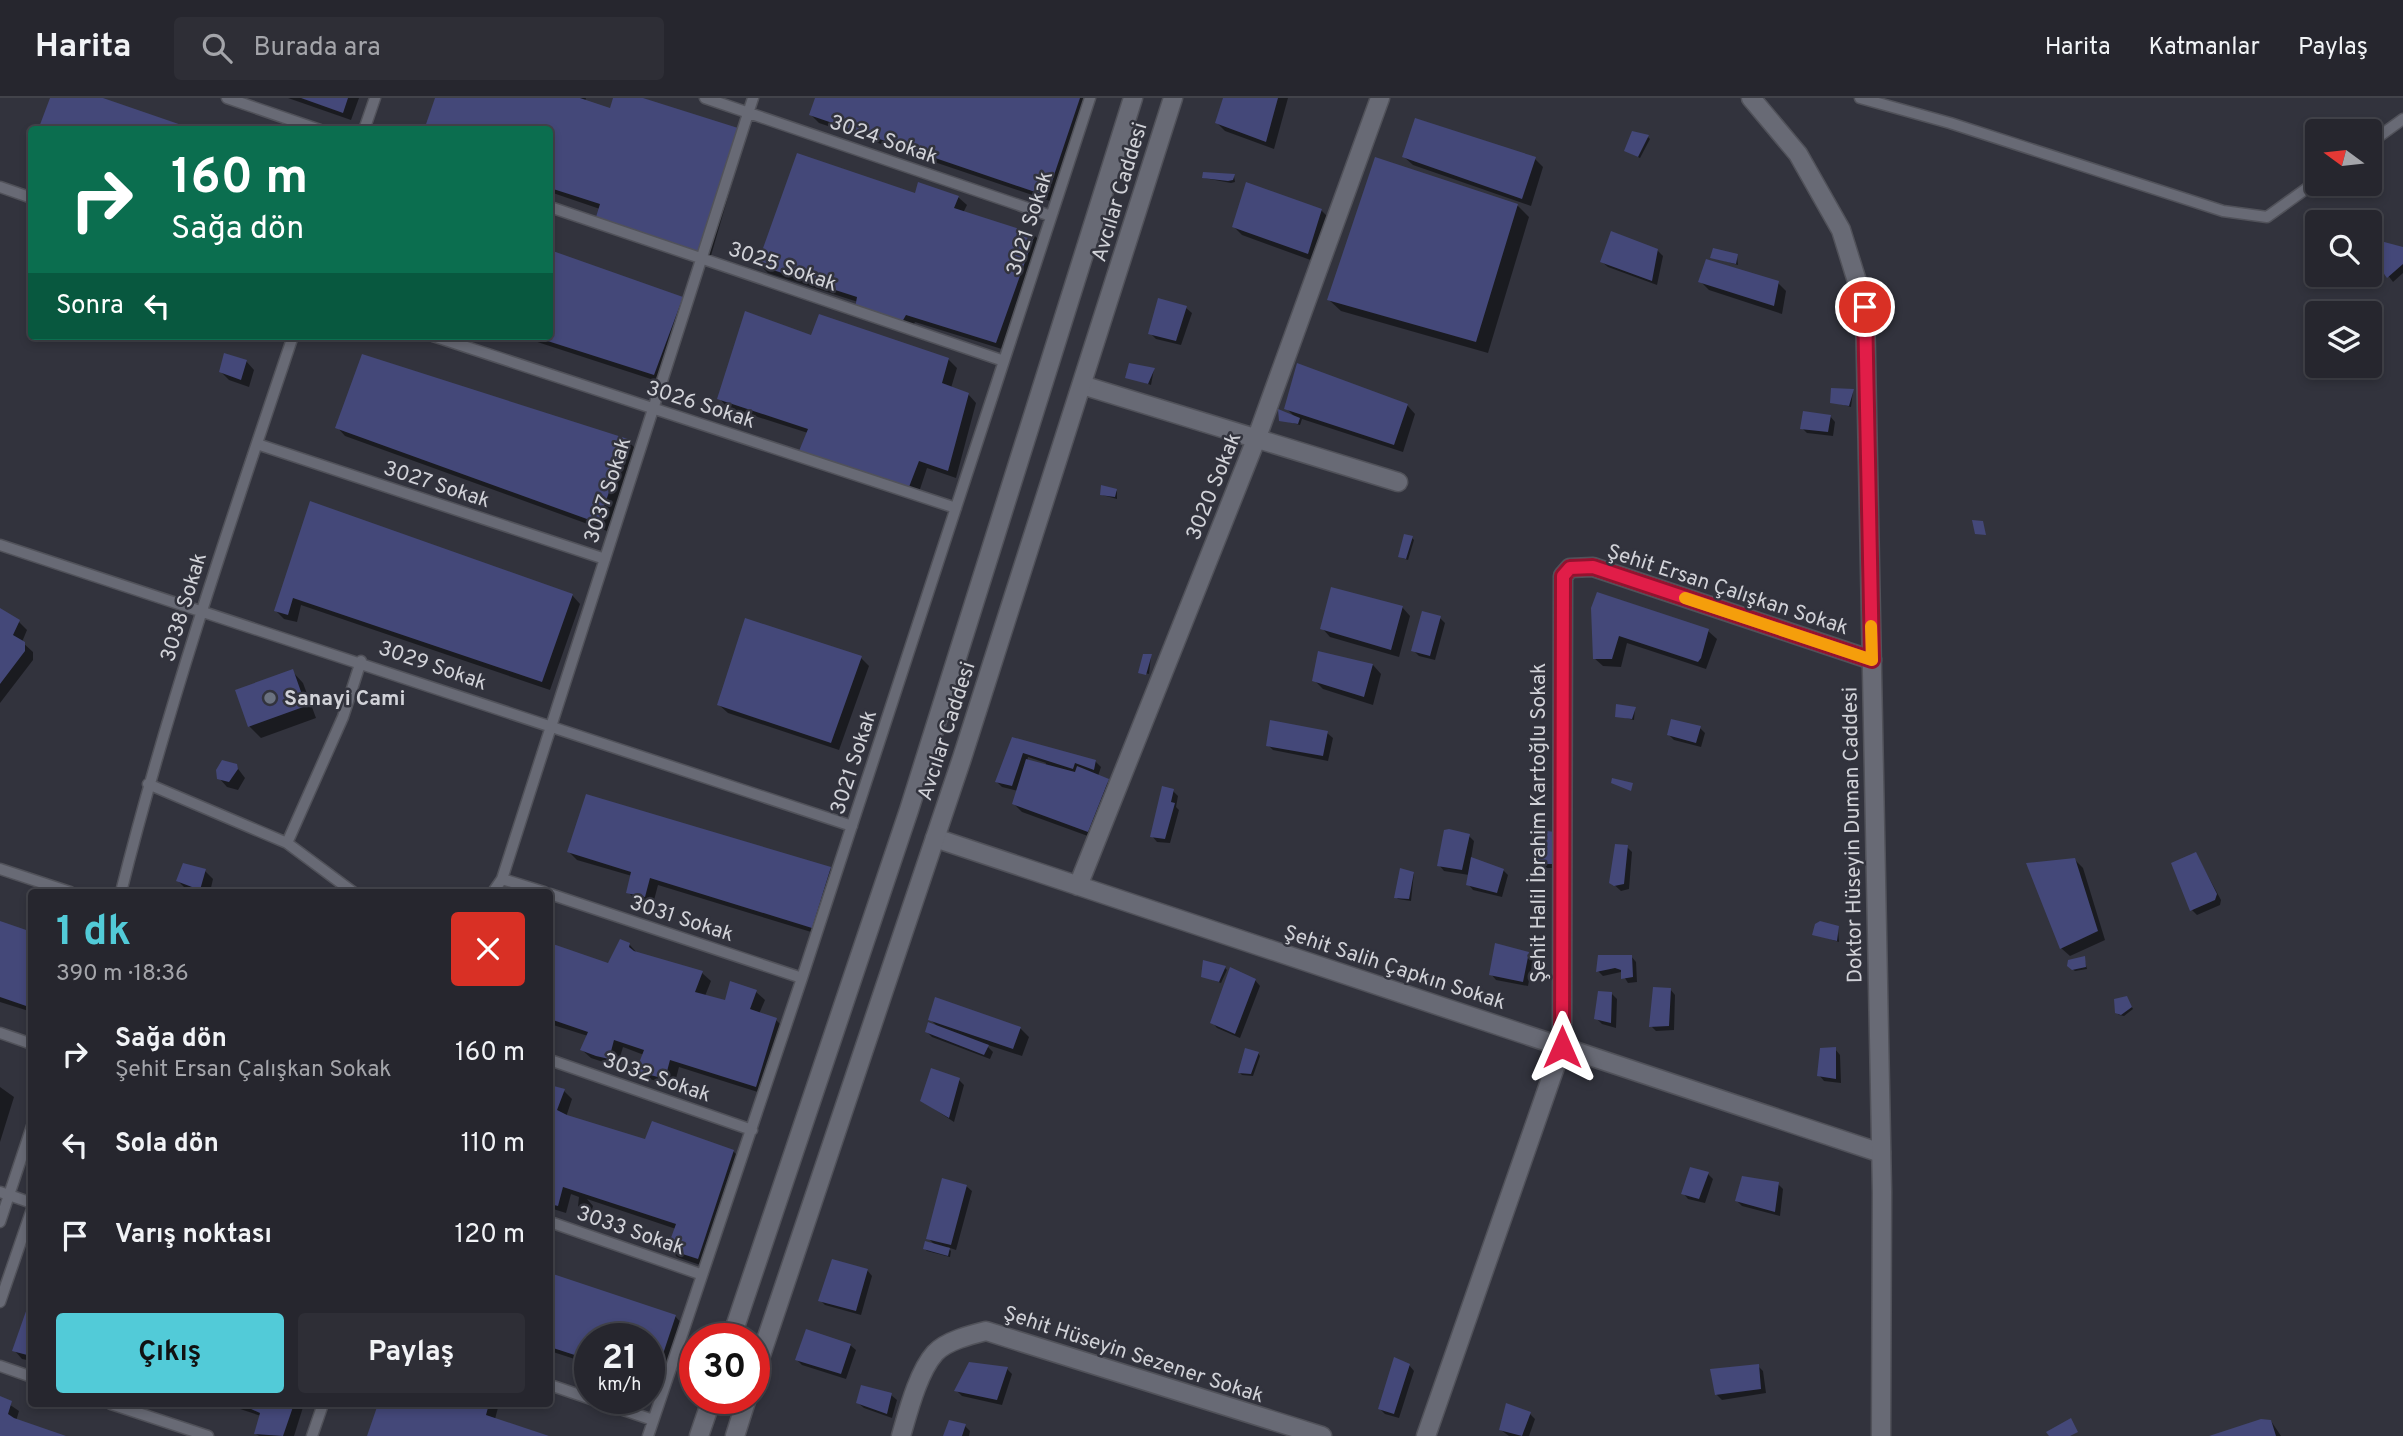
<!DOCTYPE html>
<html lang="tr">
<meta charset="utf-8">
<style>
body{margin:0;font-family:Overpass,sans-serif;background:#2e2e36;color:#f1f3f6;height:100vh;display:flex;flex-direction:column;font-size:26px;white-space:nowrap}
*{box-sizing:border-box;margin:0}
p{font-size:23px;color:#a4a5aa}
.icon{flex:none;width:38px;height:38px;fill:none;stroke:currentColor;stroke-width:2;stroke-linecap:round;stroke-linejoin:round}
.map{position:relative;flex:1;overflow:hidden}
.details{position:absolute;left:28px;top:791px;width:525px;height:518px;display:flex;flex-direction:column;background:#26262e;border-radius:7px;box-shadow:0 4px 10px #0003,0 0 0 2px #42434a}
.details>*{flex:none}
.guide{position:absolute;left:28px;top:28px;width:525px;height:214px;border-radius:7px;box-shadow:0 4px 10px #0003,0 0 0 2px #42434a;background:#0b6e4f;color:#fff;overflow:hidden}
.needle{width:46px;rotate:285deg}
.controls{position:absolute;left:2305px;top:21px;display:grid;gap:14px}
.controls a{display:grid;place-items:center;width:77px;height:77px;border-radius:7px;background:#26262e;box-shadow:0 4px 10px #0003,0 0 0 2px #42434a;font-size:35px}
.speed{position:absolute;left:574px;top:1225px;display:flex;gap:14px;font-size:35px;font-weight:700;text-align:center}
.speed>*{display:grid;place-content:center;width:91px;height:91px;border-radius:50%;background:#26262e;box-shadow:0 4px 10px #0003,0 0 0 2px #42434a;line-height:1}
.speed small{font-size:18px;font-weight:400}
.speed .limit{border:10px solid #d22;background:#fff;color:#111}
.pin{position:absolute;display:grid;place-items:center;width:60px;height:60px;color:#fff;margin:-30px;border:4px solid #fff;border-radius:50%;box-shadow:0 2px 7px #0007}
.me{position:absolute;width:77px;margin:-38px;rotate:0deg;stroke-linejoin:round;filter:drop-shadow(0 0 5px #0008)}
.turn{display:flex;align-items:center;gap:24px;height:147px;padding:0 28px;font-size:32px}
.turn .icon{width:91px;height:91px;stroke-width:2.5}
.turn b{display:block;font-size:49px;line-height:60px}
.then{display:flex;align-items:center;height:66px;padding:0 28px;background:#0003;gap:14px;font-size:26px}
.round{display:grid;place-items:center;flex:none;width:74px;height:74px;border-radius:7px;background:#2e2e36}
.overview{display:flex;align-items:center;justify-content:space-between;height:119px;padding:0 28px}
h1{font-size:42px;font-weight:700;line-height:52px;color:#52cbd8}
.button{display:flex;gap:14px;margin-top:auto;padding:14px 28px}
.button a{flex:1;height:80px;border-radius:7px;background:#52cbd8;color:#111;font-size:28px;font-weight:700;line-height:80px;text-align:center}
.button a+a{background:#2e2e36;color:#f1f3f6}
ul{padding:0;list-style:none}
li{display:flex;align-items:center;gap:21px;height:91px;padding:0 28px}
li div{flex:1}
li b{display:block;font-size:26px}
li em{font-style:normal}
header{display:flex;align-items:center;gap:42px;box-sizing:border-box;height:98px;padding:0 35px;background:#26262e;border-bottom:2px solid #42434a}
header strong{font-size:33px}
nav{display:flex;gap:38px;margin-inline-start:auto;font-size:24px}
.search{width:490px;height:63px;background:#2e2e36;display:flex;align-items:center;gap:18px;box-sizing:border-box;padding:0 24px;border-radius:7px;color:#a4a5aa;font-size:26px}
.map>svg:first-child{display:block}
.shadow{fill:#0007;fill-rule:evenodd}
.building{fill:#444879}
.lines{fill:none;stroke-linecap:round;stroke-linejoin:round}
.service-casing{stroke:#51525a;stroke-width:13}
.minor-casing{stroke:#51525a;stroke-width:21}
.secondary-casing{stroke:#51525a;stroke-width:21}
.service{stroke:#686a75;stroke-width:10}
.minor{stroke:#686a75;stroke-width:18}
.secondary{stroke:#686a75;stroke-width:18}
.route-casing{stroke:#92132f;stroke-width:18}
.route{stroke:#e11d48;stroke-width:12}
.slow{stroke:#f59e0b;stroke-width:12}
.worship-dot{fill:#6b7280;stroke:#32333d;stroke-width:2.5}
.labels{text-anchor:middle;stroke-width:5;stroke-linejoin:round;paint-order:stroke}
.street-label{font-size:21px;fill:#d1d2d8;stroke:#32333d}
.poi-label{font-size:21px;font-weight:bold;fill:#d1d2d8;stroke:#32333d;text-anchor:start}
</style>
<header>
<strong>Harita</strong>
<div class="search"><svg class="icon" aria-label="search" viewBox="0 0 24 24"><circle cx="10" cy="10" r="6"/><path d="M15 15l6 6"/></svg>Burada ara</div>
<nav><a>Harita</a><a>Katmanlar</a><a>Paylaş</a></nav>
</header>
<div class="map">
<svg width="2403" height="1338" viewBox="0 0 2403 1338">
<rect width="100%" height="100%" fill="#32333d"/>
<!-- shadow -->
<path class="shadow" d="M288 0H359L351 22Z
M437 0H586L585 3 611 12 614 0H637L737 32 745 40 710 161 612 131 600 111 550 94V32Z
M816 0H1091L1056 105 819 25 811 17Z
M1225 0H1288L1274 51 1225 33 1217 25Z
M1648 39 1650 41 1640 60 1628 54Z
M1404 59 1535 61 1543 69 1531 108 1413 67Z
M1376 62 1518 108 1529 119 1488 255 1341 213 1329 202Z
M1234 78 1235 84 1231 85 1204 80Z
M916 97 958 99 967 107 963 115 1034 137 1042 145 1005 252 915 224 911 232 858 204 768 175 759 166Z
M1321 112 1330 121 1316 164 1242 137 1234 129Z
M2373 143 2403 151V175L2393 184 2370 153Z
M1657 152 1663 158 1657 187 1608 169 1602 164Z
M550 154 682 201 690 209 663 285 519 238H550Z
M1737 158 1738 167 1712 159Z
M2370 160 2375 170 2370 174Z
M2336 177H2366L2351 189Z
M1700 183 1778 185 1786 193 1782 216 1709 192Z
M1159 202 1186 210 1192 215 1181 247 1156 241 1150 235Z
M812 239 948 261 957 270 951 290 968 296 976 305 956 380 927 370 918 397 810 361 801 353 808 335 727 309 719 300Z
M246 263 254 272 249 289 229 282 221 274Z
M1154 271 1151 287 1127 279Z
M1853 293 1851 309 1832 304Z
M1407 307 1415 316 1403 354 1302 321 1300 327 1281 322 1296 320 1286 310Z
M1830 318 1835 324 1833 338 1807 335 1802 330Z
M337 329 627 342 636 351 607 433 345 338Z
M1117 393V401L1102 397Z
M311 405 572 497 580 506 550 592 301 507 297 524 284 521 276 513Z
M1412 440 1414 442 1408 462 1402 460 1400 458Z
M1402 509 1410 518 1399 559 1330 539 1322 530Z
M1593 511 1708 533 1717 541 1706 571 1627 545 1621 569 1603 568 1594 560Z
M0 515 19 524 27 532 22 544 33 554V562L0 605Z
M1440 520 1445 525 1435 562 1419 558 1413 552Z
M1151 558 1149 576 1140 574Z
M861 560 869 568 839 652 728 615 719 607Z
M1373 567 1381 576 1373 607 1323 591 1314 582Z
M292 573 303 585 316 620 261 640 249 628Z
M1635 610 1634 622 1617 618Z
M1700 630 1705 635 1701 649 1674 642 1669 637Z
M1327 635 1333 640 1328 663 1273 652 1268 647Z
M1013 641 1095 663 1101 669 1098 678 1116 691 1096 741 1022 714 1014 706 1018 693 1002 689 997 684ZM1028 659 1046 665 1045 668 1027 663Z
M236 668 245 680 238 692 227 689 219 680Z
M1173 693 1178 698 1176 709 1179 712 1170 745 1157 744 1152 738Z
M1541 734 1560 770H1544L1539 765Z
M1469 738 1474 743 1471 761 1503 772 1508 777 1502 799 1473 792 1468 786 1469 777 1444 773 1439 767Z
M1627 749 1632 754 1629 791 1621 793 1611 784Z
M569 754 830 771 839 779 821 837 658 787 653 806 636 802 628 794 632 778 577 762Z
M2196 756 2221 802 2220 807 2197 817 2192 812Z
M2075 762 2083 770 2105 842 2070 858 2061 850Z
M205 773 213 781 210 794 186 791 178 783Z
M1414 775 1411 803 1398 801 1396 799Z
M0 825 32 836V914L0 904Z
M1838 830 1839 844 1814 836Z
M629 846 637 855 702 875 711 883 705 898 727 904 756 894 765 902 759 916 776 922 784 930 764 996 679 969 674 988 646 980 638 972 644 957 623 949 617 969 606 965 591 960 582 952 588 938 550 926V847L609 867Z
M1528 855 1533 861 1528 888 1496 882 1491 876Z
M1631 858 1636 864 1637 884 1628 885 1621 874 1603 878 1598 873Z
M2084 860 2087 871 2075 873 2069 868Z
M1225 870 1227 872 1221 885 1202 878Z
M1255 882 1260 888 1240 940 1217 930 1212 924Z
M1670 891 1675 897 1674 932 1656 933 1651 928Z
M1612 896 1617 901 1616 930 1602 926 1596 920Z
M2128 903 2133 911 2124 918 2119 917 2116 914Z
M930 921 1020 930 1029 939 1022 958 985 946 993 954 990 961 932 939 927 934 939 930Z
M1835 951 1840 957 1841 985 1824 983 1819 977Z
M1258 955 1260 958 1253 978 1242 977 1240 975Z
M959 982 964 987 954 1024 922 1003Z
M0 989 14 999 0 1044Z
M550 989 564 993 572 1001 566 1019 646 1043 733 1053 742 1062 706 1169 677 1159 669 1150 676 1131 587 1101 593 1108 590 1119 578 1108 579 1099 571 1096 566 1115 550 1110Z
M1708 1076 1713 1081 1705 1105 1688 1101 1683 1095Z
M1778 1086 1783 1091 1780 1118 1742 1108 1737 1103Z
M966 1088 972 1093 956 1152 947 1149 951 1153 950 1159 927 1153 925 1151 935 1147 928 1140Z
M867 1172 872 1178 861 1217 825 1207 820 1202Z
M550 1176 675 1218 683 1227 662 1290 649 1286V1241H590V1266L550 1253Z
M32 1203V1263L22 1261 14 1252Z
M850 1247 856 1252 846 1281 802 1267 797 1262Z
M1409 1267 1414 1273 1399 1320 1385 1316 1380 1311Z
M1758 1268 1763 1273 1766 1295 1722 1302 1716 1296Z
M1007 1271 1012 1276 1002 1307 962 1298 957 1293Z
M891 1297 897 1302 892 1320 864 1310 858 1305Z
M0 1300 19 1313 16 1323 61 1338H0Z
M225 1306H304L294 1338H259L256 1336 261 1318Z
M380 1306H499L495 1321 545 1338H369Z
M1530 1316 1535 1321 1529 1338H1509L1501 1332Z
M2271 1323 2281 1338H2213Z
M965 1328 970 1333 969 1338H945Z"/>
<!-- building -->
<path class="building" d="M50 0H103L196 32H38Z
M301 0H348L343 15Z
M435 0H580L610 10 613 0H643L738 30 701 154 602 123 596 119 600 106 550 90V32H424Z
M815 0H1080L1047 98 809 17Z
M1223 0H1278L1266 44 1215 25Z
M1415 20 1536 59 1522 101 1402 59Z
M1632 33 1649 37 1638 59 1624 53Z
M797 55 915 95 918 84 959 98 954 110 1035 136 996 245 906 217 902 224 855 210 857 199 757 167Z
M1375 59 1518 106 1476 244 1327 202Z
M1203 74 1235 76 1233 82 1228 83 1202 80Z
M1246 84 1322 111 1308 156 1232 129Z
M1611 133 1658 151 1652 183 1600 164Z
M2373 141 2403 149V166L2387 180 2370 156V144Z
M1713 150 1738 156 1736 166 1710 160Z
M550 152 683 199 654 277 535 239 550 238Z
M1706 161 1779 183 1774 208 1698 184Z
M1158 200 1187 208 1176 243 1148 236Z
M745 213 811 237 819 216 949 260 942 285 969 295 948 373 919 363 909 389 799 353 808 331 717 301Z
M224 255 247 262 241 282 219 274Z
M362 256 628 341 598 425 335 330Z
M1129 265 1155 270 1148 286 1125 280Z
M1297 265 1408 306 1394 347 1284 311Z
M1831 290 1854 291 1849 308 1830 305Z
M1278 311 1300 320 1298 326 1279 323Z
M1803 313 1831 317 1828 334 1800 331Z
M1101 387 1117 391 1115 399 1100 397Z
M310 403 573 496 542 584 293 500 288 517 274 513Z
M1972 422 1983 423 1986 437 1975 436Z
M1404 436 1413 438 1406 461 1398 459Z
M1331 489 1403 508 1391 552 1320 531Z
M1597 494 1709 531 1701 560 1698 564 1619 538 1612 561H1593L1591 510Z
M0 510 20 522 13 537 25 544V553L0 586Z
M1422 513 1441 518 1430 558 1411 553Z
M745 520 862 558 831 645 717 607Z
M1318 553 1373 566 1364 599 1312 583Z
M1143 556H1152L1146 577 1138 575Z
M293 571 306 608 248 629 235 592Z
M1616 606 1636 609 1632 621 1615 619Z
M1671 621 1701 628 1696 645 1667 637Z
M1270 622 1328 633 1323 658 1266 648Z
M1012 639 1096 662 1094 672 1075 665 1073 671 1023 655 1012 688 995 684Z
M1026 661 1075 674 1077 668 1109 681 1088 734 1012 706Z
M222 662 237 666 238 671 229 684 217 681 216 672Z
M1612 680 1633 685 1631 693 1611 685Z
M1162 688 1174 691 1171 704 1175 705 1165 741 1150 739Z
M586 696 831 769 812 830 650 780 645 799 626 795 631 774 567 754Z
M1449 731 1470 736 1462 772 1437 768 1444 732Z
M1539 732 1555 734V766H1537Z
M1615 746 1628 747 1624 786 1614 788 1609 785Z
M2196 754 2217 796 2215 802 2190 813 2171 765Z
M1471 759 1504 771 1497 795 1466 787Z
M2075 760 2098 833 2060 851 2026 765Z
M183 765 206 771 200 792 176 783Z
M1400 770 1414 774 1409 801 1394 800Z
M0 823 32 834V910L0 899Z
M1820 823 1839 828 1837 843 1812 837 1815 826Z
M620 841 630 845 629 849 634 853 703 873 695 894 725 902 730 883 757 892 750 911 777 920 756 989 670 962 665 981 636 973 644 952 614 942 609 961 596 958 580 952 588 934 550 921V845L608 865Z
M1495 845 1529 854 1523 884 1489 877Z
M1598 857H1632L1633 879 1621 881V872L1615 870 1596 874Z
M2085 858 2086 869 2072 872 2067 868 2068 862Z
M1203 862 1226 868 1219 884 1201 879Z
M1230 869 1256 881 1235 936 1210 925Z
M1653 889 1671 890 1669 928 1649 929Z
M1598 893 1612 894 1611 925 1594 921Z
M2127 898 2132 909 2121 917 2115 915 2114 901Z
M935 899 1021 929 1013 951 928 922Z
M928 924 989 947 984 957 925 934Z
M1836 949V981L1817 978 1820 950Z
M1245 950 1259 954 1251 976 1238 975Z
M931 970 960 980 949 1020 920 1003Z
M550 987 565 991 557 1012 567 1017 645 1041 652 1023 734 1052 698 1161 667 1151 676 1126 563 1089 558 1108 550 1106Z
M1690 1069 1709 1074 1699 1101 1681 1096Z
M1742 1078 1779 1084 1775 1114 1735 1103Z
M942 1080 967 1087 951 1147 926 1141Z
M925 1143 950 1150 948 1158 923 1151Z
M832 1161 868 1171 856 1213 818 1203Z
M550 1175 676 1217 654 1283 649 1281V1241H590V1262L550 1249Z
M31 1199 32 1255 31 1258 12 1253Z
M806 1231 851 1246 841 1276 795 1262Z
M1394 1259 1410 1266 1394 1316 1378 1311Z
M969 1264 1008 1269 997 1302 954 1293Z
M1759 1266 1761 1291 1715 1297 1710 1271Z
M861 1287 892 1295 887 1316 856 1305Z
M0 1298 12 1303 8 1316 14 1320 66 1338H0Z
M1506 1305 1531 1314 1522 1338 1499 1332Z
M240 1306H294L283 1338 254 1336 260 1315Z
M378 1306H489L486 1317 549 1338H367Z
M2071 1320 2078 1334 2070 1338H2049L2046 1334Z
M2261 1321 2271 1322 2276 1338H2209Z
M949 1322 966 1326 962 1338H943Z"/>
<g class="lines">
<!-- service casing -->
<g class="service-casing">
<path id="service" d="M227 0 320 32
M705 0 1051 118
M1860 0 1950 25 2223 113 2267 119 2317 83
M364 32 375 0
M2370 45 2403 21
M0 89 32 100
M550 109 1004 263
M433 238 956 410
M257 346 605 461
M0 447 852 728
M148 686 287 745 353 794
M287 745 343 619 361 563
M0 771 70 794
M502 781 544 794
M121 794C168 606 231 422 293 238
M493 794 502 781 753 0
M550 796 802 880
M0 935 32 946
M550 962 752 1032
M0 1094 32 1105
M0 1124 32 1028
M550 1124 700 1176
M0 1204 32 1111
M0 1268 32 1279
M550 1287 653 1322
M111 1306 208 1338
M312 1338 323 1306
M648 1338 802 880 1090 0"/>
</g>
<!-- minor casing -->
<g class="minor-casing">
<path id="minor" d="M1082 287 1398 384
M935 740 1881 1055
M1078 788 1257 339 1380 0
M901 1338C908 1314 918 1274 935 1255 946 1243 970 1237 986 1233L1322 1338
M1426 1338 1562 949 1563 478 1570 470 1593 469 1872 562"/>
</g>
<!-- secondary casing -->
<g class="secondary-casing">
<path id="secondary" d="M1751 0 1798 56 1841 132 1865 209 1882 1094 1881 1338
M731 1241 909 712 1133 0
M754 1278 962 660 1173 0
M699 1338 712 1300
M735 1338 747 1300"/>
</g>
<!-- service -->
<use href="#service" class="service"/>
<!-- minor -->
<use href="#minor" class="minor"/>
<!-- secondary -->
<use href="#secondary" class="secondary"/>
</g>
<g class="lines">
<!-- route casing -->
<g class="route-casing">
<path id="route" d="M1562 949 1563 478 1570 470 1593 469 1872 562 1865 209"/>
</g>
<!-- route -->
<use href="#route" class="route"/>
<!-- slow -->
<path class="slow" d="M1685 500 1872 562 1871 528"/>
</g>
<!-- markers -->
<circle class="worship-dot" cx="270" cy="600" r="7"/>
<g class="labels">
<!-- street labels -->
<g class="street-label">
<text transform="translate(884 41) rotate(19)" y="7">3024 Sokak</text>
<text transform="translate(1119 94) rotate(-73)" y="7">Avcılar Caddesi</text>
<text transform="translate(1029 125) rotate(-72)" y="7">3021 Sokak</text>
<text transform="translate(783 168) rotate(19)" y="7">3025 Sokak</text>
<text transform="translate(701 306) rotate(18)" y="7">3026 Sokak</text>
<text transform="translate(437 386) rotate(18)" y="7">3027 Sokak</text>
<text transform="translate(1213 388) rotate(-68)" y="7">3020 Sokak</text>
<text transform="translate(607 392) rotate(-72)" y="7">3037 Sokak</text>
<text transform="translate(1728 491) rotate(18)" y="7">Şehit Ersan Çalışkan Sokak</text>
<text transform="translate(183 509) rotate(-73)" y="7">3038 Sokak</text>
<text transform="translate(433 567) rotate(19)" y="7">3029 Sokak</text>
<text transform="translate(946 633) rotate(-72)" y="7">Avcılar Caddesi</text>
<text transform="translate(853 664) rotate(-72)" y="7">3021 Sokak</text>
<text transform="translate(1538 725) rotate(-90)" y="7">Şehit Halil İbrahim Kartoğlu Sokak</text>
<text transform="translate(1852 737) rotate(-91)" y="7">Doktor Hüseyin Duman Caddesi</text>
<text transform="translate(682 820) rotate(18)" y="7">3031 Sokak</text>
<text transform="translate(1395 869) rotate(18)" y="7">Şehit Salih Çapkın Sokak</text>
<text transform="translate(657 979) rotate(19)" y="7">3032 Sokak</text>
<text transform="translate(631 1132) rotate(19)" y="7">3033 Sokak</text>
<text transform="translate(1134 1256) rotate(18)" y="7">Şehit Hüseyin Sezener Sokak</text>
</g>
<!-- poi labels -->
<g class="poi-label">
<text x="284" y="607">Sanayi Cami</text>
</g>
</g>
</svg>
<div class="controls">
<a><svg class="needle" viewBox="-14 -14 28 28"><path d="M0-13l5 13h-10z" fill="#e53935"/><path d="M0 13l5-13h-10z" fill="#a4a5aa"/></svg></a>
<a><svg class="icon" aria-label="search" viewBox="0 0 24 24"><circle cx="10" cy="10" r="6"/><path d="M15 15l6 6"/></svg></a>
<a><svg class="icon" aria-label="layers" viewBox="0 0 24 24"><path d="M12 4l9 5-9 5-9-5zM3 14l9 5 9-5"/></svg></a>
</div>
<div class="speed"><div>21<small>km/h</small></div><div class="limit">30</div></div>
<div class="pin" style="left:1865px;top:209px;background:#d93025"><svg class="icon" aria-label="arrive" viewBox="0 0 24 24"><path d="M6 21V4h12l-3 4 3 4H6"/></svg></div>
<svg class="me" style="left:1562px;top:949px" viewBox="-20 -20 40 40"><path d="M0-17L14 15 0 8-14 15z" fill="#e11d48" stroke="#fff" stroke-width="4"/></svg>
<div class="guide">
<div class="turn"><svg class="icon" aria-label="right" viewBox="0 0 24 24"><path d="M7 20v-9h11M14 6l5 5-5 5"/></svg><div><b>160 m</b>Sağa dön</div></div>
<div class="then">Sonra<svg class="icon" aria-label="left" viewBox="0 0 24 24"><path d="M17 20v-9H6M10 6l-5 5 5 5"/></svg></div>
</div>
<section class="details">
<div class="overview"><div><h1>1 dk</h1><p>390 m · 18:36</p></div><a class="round" style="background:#d93025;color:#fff"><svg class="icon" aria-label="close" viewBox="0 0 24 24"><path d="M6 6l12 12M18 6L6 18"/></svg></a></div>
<ul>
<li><svg class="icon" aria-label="right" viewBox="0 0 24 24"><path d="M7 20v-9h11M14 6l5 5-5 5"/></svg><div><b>Sağa dön</b><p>Şehit Ersan Çalışkan Sokak</p></div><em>160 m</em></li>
<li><svg class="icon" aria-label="left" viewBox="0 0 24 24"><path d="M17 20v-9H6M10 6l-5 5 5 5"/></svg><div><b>Sola dön</b></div><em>110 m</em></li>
<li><svg class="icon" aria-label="arrive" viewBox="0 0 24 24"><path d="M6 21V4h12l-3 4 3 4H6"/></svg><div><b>Varış noktası</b></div><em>120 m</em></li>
</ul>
<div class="button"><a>Çıkış</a><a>Paylaş</a></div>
</section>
</div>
